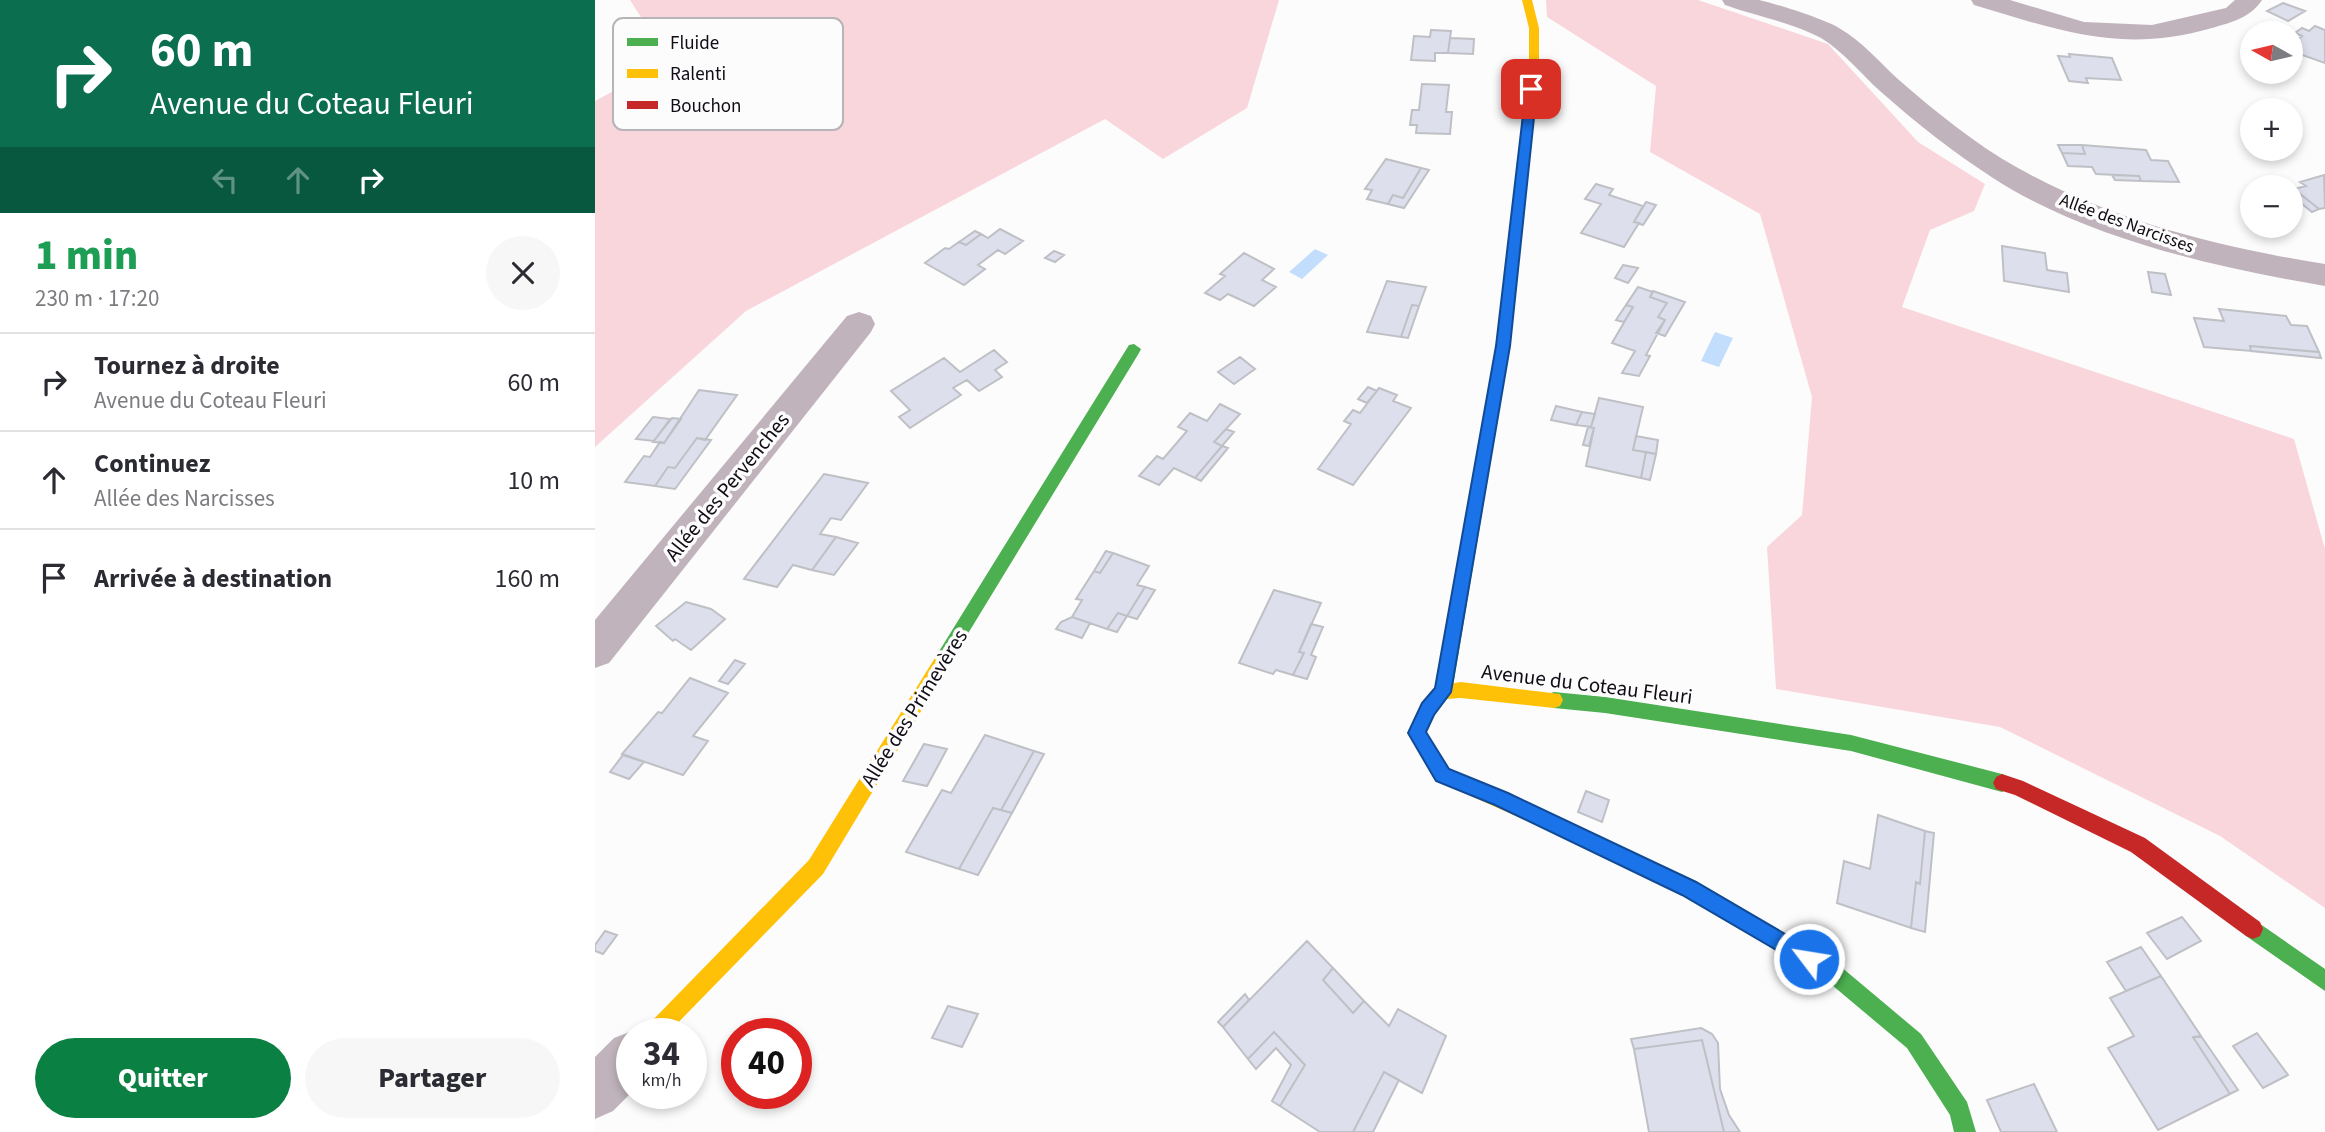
<!DOCTYPE html>
<html lang="fr">
<meta charset="utf-8">
<style>
body{margin:0;font-family:"Source Sans 3",sans-serif;background:#f7f7f7;color:#2b2b33;height:100vh;display:flex;flex-direction:column;font-size:26px;white-space:nowrap}
*{box-sizing:border-box;margin:0}
p{font-size:23px;color:#7c7c81}
.icon{flex:none;width:38px;height:38px;fill:none;stroke:currentColor;stroke-width:2;stroke-linecap:round;stroke-linejoin:round}
.map{position:relative;flex:1;overflow:hidden}
.drawer{display:flex;flex-direction:column;background:#fff;width:595px}
.drawer>*{flex:none}
.hud{background:#0b6e4f;color:#fff;overflow:hidden}
.needle{width:46px;rotate:278deg}
.fabs{position:absolute;left:1645px;top:21px;display:grid;gap:14px}
.fabs a{display:grid;place-items:center;width:63px;height:63px;border-radius:50%;background:#fff;box-shadow:0 4px 10px #0003;font-size:35px}
.speed{position:absolute;left:21px;top:1018px;display:flex;gap:14px;font-size:35px;font-weight:700;text-align:center}
.speed>*{display:grid;place-content:center;width:91px;height:91px;border-radius:50%;background:#fff;box-shadow:0 4px 10px #0003;line-height:1}
.speed small{font-size:18px;font-weight:400}
.speed .limit{border:10px solid #d22;background:#fff;color:#111}
.pin{position:absolute;display:grid;place-items:center;width:60px;height:60px;color:#fff;margin:-30px;border-radius:14px;box-shadow:0 4px 10px #0006}
.me{position:absolute;width:77px;margin:-38px;rotate:301deg;stroke-linejoin:round;filter:drop-shadow(0 0 5px #0008)}
.turn{display:flex;align-items:center;gap:24px;height:147px;padding:0 35px;font-size:32px}
.turn .icon{width:91px;height:91px;stroke-width:2.5}
.turn b{display:block;font-size:49px;line-height:60px}
.lanes{display:flex;align-items:center;height:66px;padding:0 35px;background:#0003;justify-content:center;gap:35px;direction:ltr}
.lanes .off{opacity:.35}
.round{display:grid;place-items:center;flex:none;width:74px;height:74px;border-radius:37px;background:#f7f7f7}
.headline{display:flex;align-items:center;justify-content:space-between;height:119px;padding:0 35px}
h1{font-size:42px;font-weight:800;line-height:52px;color:#1e9e55}
.action{display:flex;gap:14px;margin-top:auto;padding:14px 35px}
.action a{flex:1;height:80px;border-radius:42px;background:#0b8043;color:#fff;font-size:28px;font-weight:800;line-height:80px;text-align:center}
.action a+a{background:#f7f7f7;color:#2b2b33}
ul{padding:0;list-style:none}
li{display:flex;align-items:center;gap:21px;height:98px;padding:0 35px;border-top:2px solid #e1e1e2}
li div{flex:1}
li b{display:block;font-size:26px}
li em{font-style:normal}
main{display:flex;flex:1;min-height:0}
.map>svg:first-child{display:block}
.forest{fill:#f9d6dc}
.water{fill:#c3defd}
.building{fill:#dedfec;stroke:#bfc0c5;stroke-width:2}
.lines{fill:none;stroke-linecap:round;stroke-linejoin:round}
.street{fill:#c0b3bb;fill-rule:evenodd}
.fast{fill:#4caf50;fill-rule:evenodd}
.slow{fill:#ffc107;fill-rule:evenodd}
.jam{fill:#c62828;fill-rule:evenodd}
.route{fill:#1a73e8;stroke:#114b97;stroke-width:2}
.labels{text-anchor:middle;stroke-width:7;stroke-linejoin:round;paint-order:stroke}
.far-street-label{font-size:18px;fill:#110c15;stroke:#fcfcfc}
.street-label{font-size:21px;fill:#110c15;stroke:#fcfcfc}
.key{fill:#fcfcfc;stroke:#b6b4b7;stroke-width:2}
.key-label{font-size:19px;fill:#110c15}
</style>
<main>
<section class="drawer">
<div class="hud">
<div class="turn"><svg class="icon" aria-label="right" viewBox="0 0 24 24"><path d="M7 20v-9h11M14 6l5 5-5 5"/></svg><div><b>60 m</b>Avenue du Coteau Fleuri</div></div>
<div class="lanes"><svg class="icon off" aria-label="left" viewBox="0 0 24 24"><path d="M17 20v-9H6M10 6l-5 5 5 5"/></svg><svg class="icon off" aria-label="ahead" viewBox="0 0 24 24"><path d="M12 20V5M6 11l6-6 6 6"/></svg><svg class="icon" aria-label="right" viewBox="0 0 24 24"><path d="M7 20v-9h11M14 6l5 5-5 5"/></svg></div>
</div>
<div class="headline"><div><h1>1 min</h1><p>230 m · 17:20</p></div><a class="round"><svg class="icon" aria-label="close" viewBox="0 0 24 24"><path d="M6 6l12 12M18 6L6 18"/></svg></a></div>
<ul>
<li><svg class="icon" aria-label="right" viewBox="0 0 24 24"><path d="M7 20v-9h11M14 6l5 5-5 5"/></svg><div><b>Tournez à droite</b><p>Avenue du Coteau Fleuri</p></div><em>60 m</em></li>
<li><svg class="icon" aria-label="ahead" viewBox="0 0 24 24"><path d="M12 20V5M6 11l6-6 6 6"/></svg><div><b>Continuez</b><p>Allée des Narcisses</p></div><em>10 m</em></li>
<li><svg class="icon" aria-label="arrive" viewBox="0 0 24 24"><path d="M6 21V4h12l-3 4 3 4H6"/></svg><div><b>Arrivée à destination</b></div><em>160 m</em></li>
</ul>
<div class="action"><a>Quitter</a><a>Partager</a></div>
</section>
<div class="map">
<svg width="1730" height="1132" viewBox="0 0 1730 1132">
<rect width="100%" height="100%" fill="#fcfcfc"/>
<!-- forest -->
<path class="forest" d="M35 0H684L652 108 568 159 510 119 151 311 0 447V101L74 61Z
M951 0H1103L1233 44 1323 142 1390 184 1379 211 1335 230 1307 307 1699 439 1730 549V908L1625 836 1405 727 1181 689 1172 547 1207 515 1217 397 1165 214 1055 152 1061 86 952 17Z"/>
<!-- water -->
<path class="water" d="M720 249 733 255 707 279 694 272Z
M1120 332 1138 338 1124 367 1106 361Z"/>
<!-- building -->
<path class="building" d="M1688 3 1710 11 1693 21 1672 11Z
M1720 26 1730 30V63L1696 51V36L1703 39 1707 36 1700 33 1707 28 1714 31Z
M836 30 856 31 853 53H840V61L816 60 819 36 835 37Z
M855 38 879 39 878 54 853 53Z
M1474 54 1517 58 1526 80 1491 78 1493 83 1474 81 1463 56 1475 57Z
M827 84 854 85 851 112H857L855 134 821 133 822 125H815L817 110H824Z
M1463 145H1487L1490 154 1467 153Z
M1487 145 1551 150 1556 160 1573 161 1584 182 1546 181 1544 176 1501 174 1497 167 1473 166 1467 153 1490 154Z
M791 159 826 168 808 198 798 195 793 204 772 199 777 190 770 189Z
M826 168 834 170 809 208 793 204 798 195 808 198Z
M1517 175 1544 176 1546 181 1520 180Z
M1729 175 1730 208 1724 209 1699 189 1711 186 1705 182Z
M1001 184 1018 189 1014 195 1048 206 1039 222 1044 223 1029 247 986 233 1006 204 990 199Z
M1704 193 1724 209 1717 212 1696 195Z
M1051 202 1061 205 1048 225 1039 222Z
M405 229 428 241 410 254 403 250 383 265 390 269 369 285 330 263 350 248 354 249 364 242 371 245 386 234 393 238Z
M380 231 386 234 371 245 364 242Z
M1407 246 1450 253 1452 270 1472 273 1474 292 1409 281Z
M459 251 469 255 460 262 450 258Z
M649 253 679 269 667 280 681 287 659 306 633 294 625 300 610 293 630 276 625 274Z
M1028 265 1043 268 1033 283 1020 278Z
M1553 272 1570 274 1576 295 1557 292Z
M792 281 831 287 824 306 817 305 806 337 772 332Z
M1043 287 1058 292 1055 297 1072 303 1063 317 1070 320 1051 355 1055 356 1044 376 1027 373 1040 351 1017 343 1038 307 1031 305Z
M1058 291 1090 302 1070 336 1061 333 1070 320 1063 317 1072 303 1055 297Z
M817 305 824 306 813 338 806 337Z
M1031 305 1038 307 1029 322 1021 320Z
M1624 309 1691 316 1696 325 1712 326 1724 352 1655 346 1656 351 1609 347 1599 318 1629 321Z
M1655 346 1724 352 1726 358 1656 351Z
M399 350 412 362 400 370 407 377 384 391 372 380 358 388 366 395 315 428 304 417 315 410 296 391 349 358 365 372Z
M645 357 660 369 639 384 623 372Z
M773 387 782 391 772 403 763 399Z
M784 388 802 395 798 401 816 408 758 485 723 469 756 424 749 421 758 410 765 413Z
M104 390 142 395 110 440 102 438 80 468 73 467 60 486 30 482 49 456 55 457 65 442 69 443Z
M1004 398 1048 407 1038 450 1051 452 1046 478 991 466 999 428 996 427Z
M625 404 645 414 619 442 627 446 600 478 579 468 564 485 544 476 562 456 568 459 592 431 583 427 595 413 612 421Z
M961 406 987 412 981 425 956 420Z
M987 412 1000 414 996 427 981 425Z
M58 417 75 419 59 441 41 439Z
M77 418 86 419 69 443 58 442Z
M993 427 999 428 994 446 988 445Z
M631 429 639 432 627 446 619 442Z
M1041 436 1063 440 1061 454 1038 450Z
M102 438 116 440 80 489 60 486 73 467 80 468Z
M627 446 633 448 606 481 600 478Z
M1051 452 1061 454 1055 480 1046 478Z
M229 474 273 483 246 520 236 518 225 534 241 537 217 570 198 565 182 587 149 579Z
M241 537 263 543 239 575 217 570Z
M511 551 518 553 505 573 499 571Z
M518 553 554 566 542 585 550 587 532 616 523 613 512 629 477 617 487 600 481 599 499 571 505 573Z
M550 587 560 590 542 619 532 616Z
M679 590 726 603 704 652 709 653 698 675 681 670 678 674 644 663Z
M91 602 116 609 130 619 96 650 80 639 78 641 61 626Z
M523 613 532 616 522 632 512 629Z
M477 617 495 623 487 638 461 629 466 622Z
M716 624 728 627 716 655 721 657 712 679 698 675 709 653 704 652Z
M140 660 150 664 133 684 124 681Z
M95 678 133 693 98 736 113 741 88 775 27 754 63 712 67 713Z
M390 735 439 751 406 810 398 808 364 869 311 852 347 790 356 793Z
M329 744 352 749 332 786 308 781Z
M439 751 449 754 417 813 406 810Z
M28 755 49 762 34 779 15 772Z
M991 791 1014 800 1007 822 983 812Z
M398 808 417 813 383 875 364 869Z
M1283 815 1330 831 1325 884 1321 882 1316 928 1242 903 1249 861 1275 869Z
M1330 831 1339 833 1330 932 1316 928 1321 882 1325 884Z
M1587 917 1606 941 1572 959 1552 933Z
M10 931 22 935 8 954 0 951V945Z
M712 941 738 968 728 980 758 1013 769 1001 794 1026 803 1009 851 1036 827 1093 789 1072 758 1132H725L685 1106 710 1065 679 1032 653 1059 628 1027Z
M1546 947 1566 976 1531 991 1512 962Z
M738 968 769 1001 758 1013 728 980Z
M1566 976 1606 1036 1598 1037 1635 1094 1563 1130 1513 1048 1539 1036 1515 998Z
M650 994 654 1000 628 1027 623 1022Z
M353 1006 383 1014 367 1047 337 1038Z
M1106 1028 1117 1034 1123 1043 1125 1089 1134 1115 1145 1132H1129L1107 1040 1039 1049 1036 1039Z
M679 1032 710 1065 685 1106 677 1101 696 1065 681 1048 661 1069 653 1059Z
M1662 1033 1693 1075 1668 1088 1638 1046Z
M1606 1036 1643 1090 1635 1094 1598 1037Z
M1107 1040 1129 1132H1054L1039 1049Z
M789 1072 804 1080 778 1132H758Z
M1439 1084 1462 1132H1406L1392 1100Z"/>
<g class="lines">
<!-- street -->
<path class="street" d="M1127 0C1138 0 1152 0 1164 0 1182 4 1229 19 1244 28 1268 42 1284 62 1304 80 1341 112 1380 144 1423 168 1518 221 1623 247 1730 264V286C1622 268 1491 238 1398 178 1358 152 1321 123 1285 91 1265 73 1249 52 1226 38 1201 24 1158 15 1130 5Z
M1376 0H1415L1489 22 1557 25 1631 8 1640 0H1667C1655 18 1637 22 1617 28 1526 54 1466 31 1379 5Z
M264 312 276 316 280 324 276 332 14 663 0 668V620L252 316Z
M37 1031 45 1034H37V1092L18 1111 0 1119V1057L19 1038Z"/>
<!-- fast -->
<path class="fast" d="M919 242 925 246 915 346 857 692 854 698 848 700 842 698 839 692 901 346 913 246Z
M539 344 546 349 544 353 355 663 349 666 343 663 341 658 343 653 534 345Z
M959 692 1010 697 1256 735 1407 774 1413 777 1416 783 1413 789 1407 792 1256 751 1010 713 959 708 953 706 950 700 953 694Z
M955 813 1101 881 1245 966 1326 1034 1372 1102 1381 1132H1359L1355 1115 1312 1048 1231 980 1087 895 949 828 946 822 949 816Z
M1658 919 1730 969V991L1651 936 1648 929 1651 922Z"/>
<!-- slow -->
<path class="slow" d="M927 0H937L944 28V63L925 246 919 250 913 246 934 63V28Z
M349 650 355 653 357 658 355 663 228 874 72 1034H48L51 1027 214 860 343 653Z
M866 682 965 694 968 700 965 706 959 708 866 698 852 699 839 715 831 732 854 769 961 816 964 822 961 828 955 831 842 781 813 733C827 702 830 686 866 682Z"/>
<!-- jam -->
<path class="jam" d="M1407 774 1428 781 1550 838 1665 922 1668 929 1665 936 1658 939 1651 936 1536 852 1420 795 1401 789 1398 783 1401 777Z"/>
</g>
<!-- route -->
<path class="route" d="M936 86 942 89 915 346 856 692 839 715 831 732 854 769 913 793 1101 882 1221 952 1224 959 1221 966 1214 969 1087 895 900 805 841 781 813 733 827 703 840 688 901 346 931 89Z"/>
<g class="labels">
<!-- far-street labels -->
<g class="far-street-label">
<text transform="translate(1532 223) rotate(20)" y="6">Allée des Narcisses</text>
</g>
<!-- street labels -->
<g class="street-label">
<text transform="translate(132 487) rotate(-51)" y="7">Allée des Pervenches</text>
<text transform="translate(992 684) rotate(7)" y="7">Avenue du Coteau Fleuri</text>
<text transform="translate(319 708) rotate(-58)" y="7">Allée des Primevères</text>
</g>
</g>
<!-- legend -->
<rect x="18" y="18" width="230" height="112" rx="10" class="key"/>
<rect x="32" y="38" width="31" height="8" fill="#4caf50"/>
<rect x="32" y="69" width="31" height="9" fill="#ffc107"/>
<rect x="32" y="101" width="31" height="8" fill="#c62828"/>
<g class="key-label">
<text x="75" y="49">Fluide</text>
<text x="75" y="80">Ralenti</text>
<text x="75" y="112">Bouchon</text>
</g>
</svg>
<div class="fabs">
<a><svg class="needle" viewBox="-14 -14 28 28"><path d="M0-13l5 13h-10z" fill="#e53935"/><path d="M0 13l5-13h-10z" fill="#7c7c81"/></svg></a>
<a>+</a>
<a>−</a>
</div>
<div class="speed"><div>34<small>km/h</small></div><div class="limit">40</div></div>
<div class="pin" style="left:936px;top:89px;background:#d93025"><svg class="icon" aria-label="arrive" viewBox="0 0 24 24"><path d="M6 21V4h12l-3 4 3 4H6"/></svg></div>
<svg class="me" style="left:1214px;top:959px" viewBox="-20 -20 40 40"><circle r="17" fill="#1a73e8" stroke="#fff" stroke-width="3"/><path d="M0-11L8 9 0 5-8 9z" fill="#fff"/></svg>
</div>
</main>
